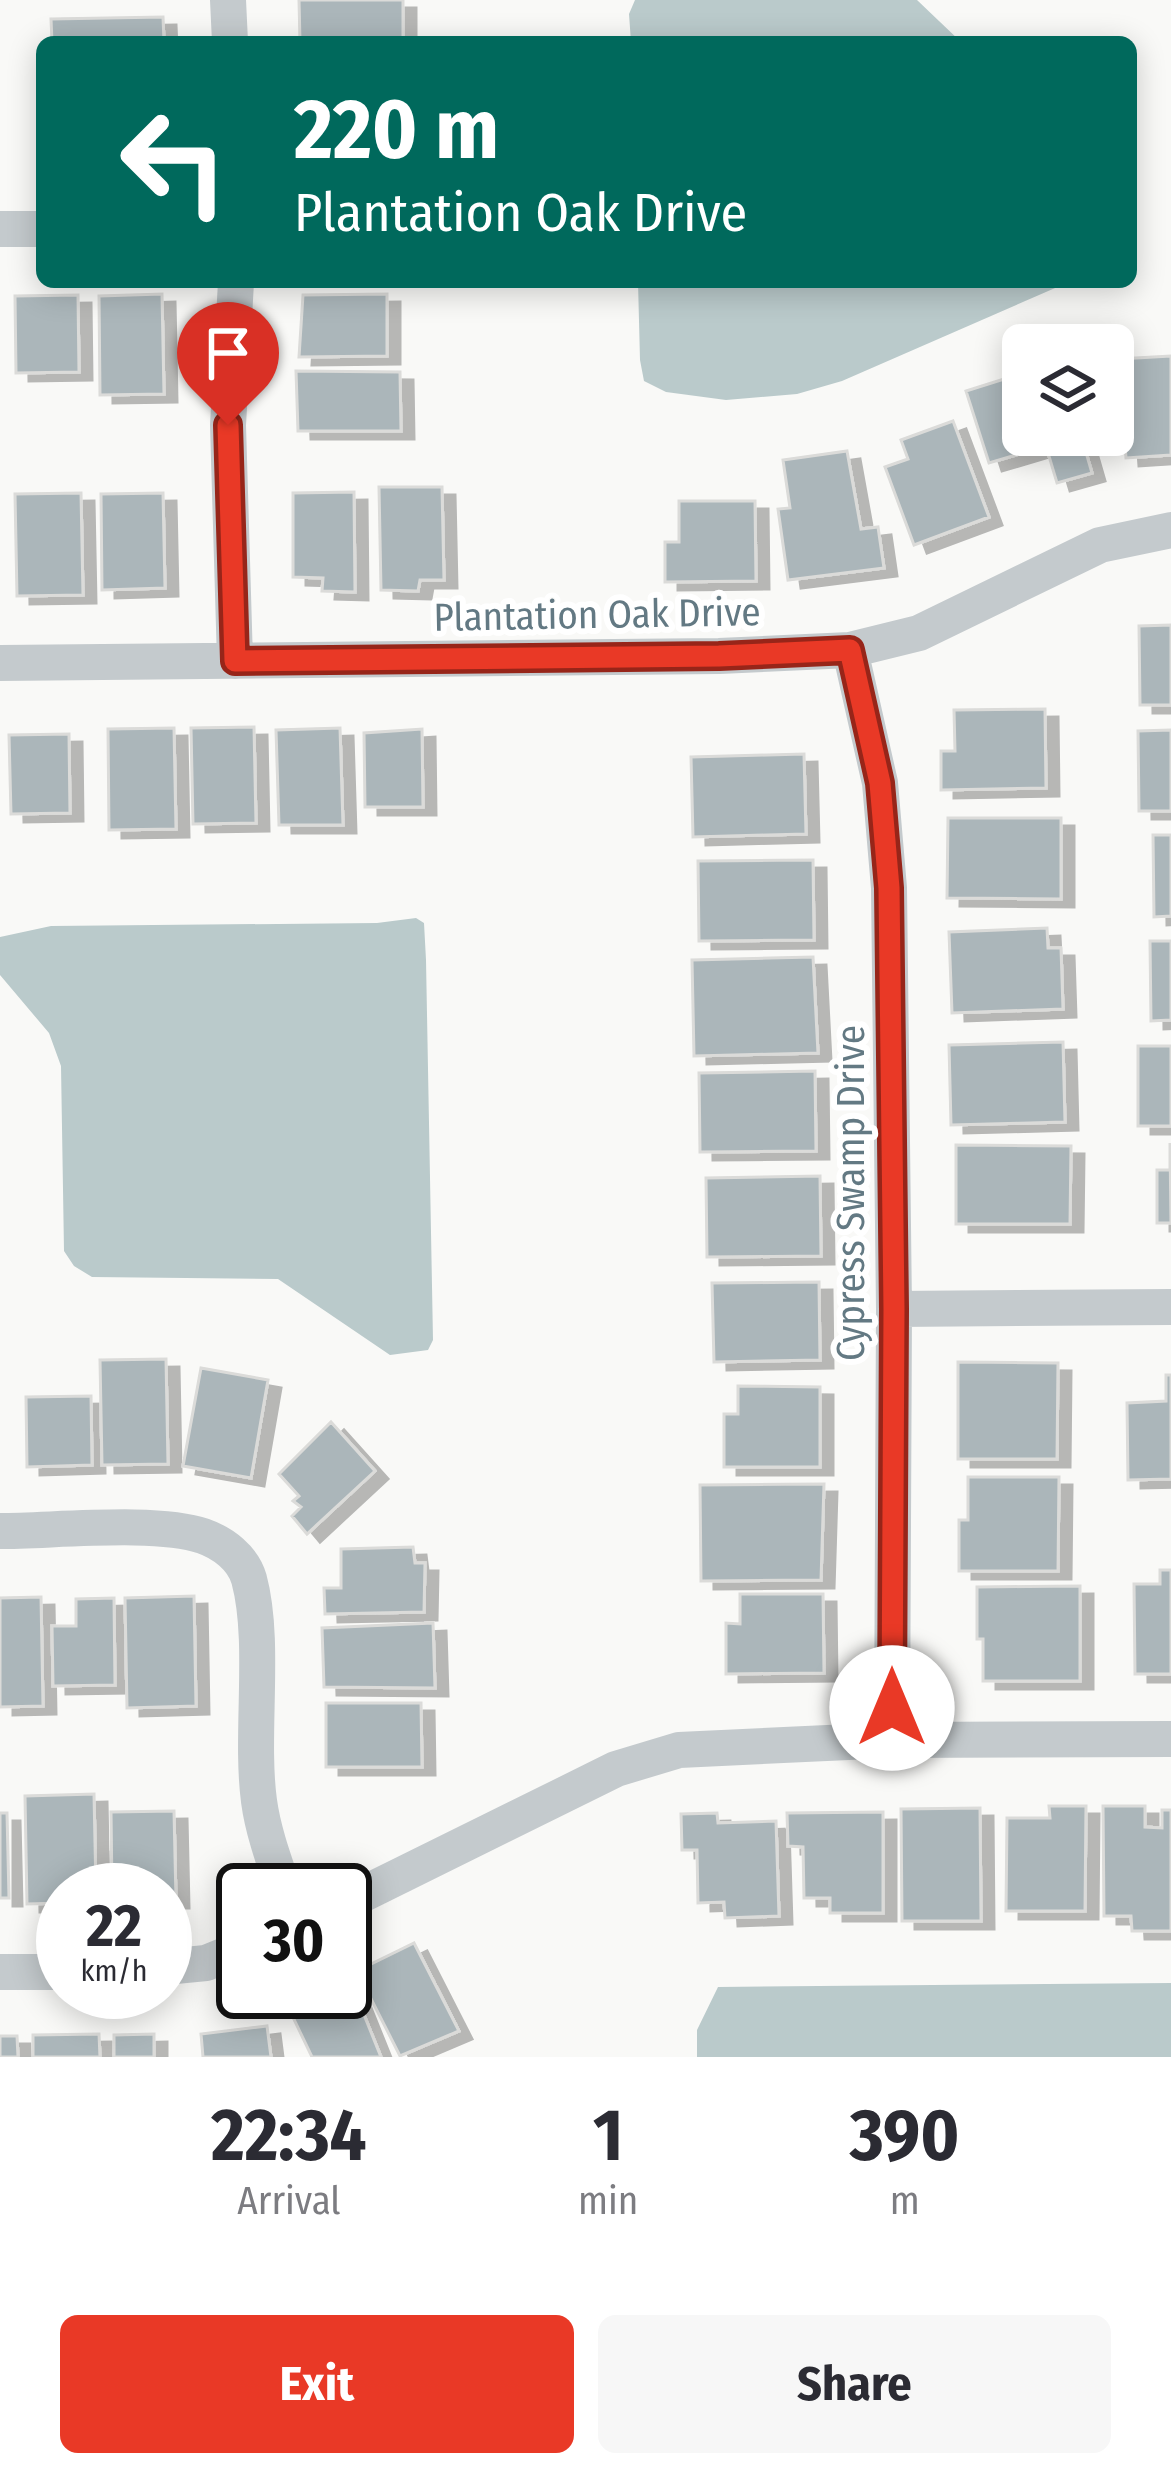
<!DOCTYPE html>
<style>
body{margin:0;font-family:"Fira Sans Condensed",sans-serif;background:#f7f7f7;color:#2b2b33;height:100vh;display:flex;flex-direction:column;font-size:45px;white-space:nowrap}
*{box-sizing:border-box;margin:0}
p{font-size:39px;color:#7c7c81}
.icon{flex:none;width:66px;height:66px;fill:none;stroke:currentColor;stroke-width:2;stroke-linecap:round;stroke-linejoin:round}
.map{position:relative;height:2057px;overflow:hidden}
.panel{display:flex;flex-direction:column;background:#fff;flex:1}
.panel>*{flex:none}
.guide{position:absolute;left:36px;top:36px;width:1101px;height:252px;border-radius:18px;box-shadow:0 6px 30px #0003;background:#00695c;color:#fff;overflow:hidden}
.controls{position:absolute;left:1002px;top:324px;display:grid;gap:24px}
.controls a{display:grid;place-items:center;width:132px;height:132px;border-radius:18px;background:#fff;box-shadow:0 6px 30px #0003;font-size:60px}
.speed{position:absolute;left:36px;top:1863px;display:flex;gap:24px;font-size:60px;font-weight:700;text-align:center}
.speed>*{display:grid;place-content:center;width:156px;height:156px;border-radius:50%;background:#fff;box-shadow:0 6px 30px #0003;line-height:1}
.speed small{font-size:30px;font-weight:400}
.speed .limit{border:6px solid #111;border-radius:18px;background:#fff;color:#111}
.pin{position:absolute;display:grid;place-items:center;width:102px;height:102px;color:#fff;margin:-123px -51px;border-radius:50% 50% 50% 0;rotate:-45deg;box-shadow:0 0 12px #0007}
.pin .icon{rotate:45deg}
.me{position:absolute;width:132px;margin:-66px;rotate:0deg;stroke-linejoin:round;filter:drop-shadow(0 0 9px #0008)}
.turn{display:flex;align-items:center;gap:42px;height:252px;padding:0 60px;font-size:54px}
.turn .icon{width:156px;height:156px;stroke-width:2.5}
.turn b{display:block;font-size:84px;line-height:102px}
.eta{display:flex;justify-content:space-evenly;align-items:center;height:204px;text-align:center}
.eta b{font-size:72px;font-weight:700;line-height:84px}
.cta{display:flex;gap:24px;margin-top:auto;padding:24px 60px}
.cta a{flex:1;height:138px;border-radius:18px;background:#e93926;color:#fff;font-size:48px;font-weight:700;line-height:138px;text-align:center}
.cta a+a{background:#f7f7f7;color:#2b2b33}
.map>svg:first-child{display:block}
.water{fill:#bacacb}
.building{fill:#abb6ba;stroke:#dbdbd9;stroke-width:3;filter:url(#shadow)}
.lines{fill:none;stroke-linecap:round;stroke-linejoin:round}
.street{stroke:#c4cacd;stroke-width:36}
.route-casing{stroke:#972519;stroke-width:30}
.route{stroke:#e93926;stroke-width:21}
.labels{text-anchor:middle;stroke-width:12;stroke-linejoin:round;paint-order:stroke}
.street-label{font-size:39px;fill:#637983;stroke:#fff}
</style>
<div class="map">
<svg width="1171" height="2057" viewBox="0 0 1171 2057">
<defs>
<filter id="shadow"><feDropShadow dx="13" dy="8" stdDeviation="0" flood-color="#0004"/></filter>
</defs>
<rect width="100%" height="100%" fill="#f9f9f7"/>
<!-- water -->
<path class="water" d="M635 0H917L961 42H631L629 14Z
M638 282H1069L842 381 797 394 726 400 666 392 644 381 640 360Z
M416 918 424 923 426 960 433 1340 428 1350 390 1355 278 1279 92 1277 74 1266 64 1251 61 1066 49 1033 0 975V937L51 926 377 923Z
M1171 1983V2057H697V2030L718 1987Z"/>
<!-- building -->
<path class="building" d="M299 0H403V42H300Z
M163 17 164 42H52L51 19Z
M162 294 164 394 100 395 99 296Z
M387 294V356L299 357 303 295Z
M78 295 79 372 16 373 15 296Z
M1171 356V455L1126 458 1119 359Z
M296 371 400 372 401 431H298Z
M1023 373V435H1081L1092 473 1057 483 1046 446 989 463 966 391Z
M953 421 989 517 914 545 885 467 908 459 901 440Z
M847 451 861 529 878 527 884 568 788 580 778 509 790 508 783 460Z
M379 487H442L444 580H420L418 591 381 590Z
M354 492 355 592 322 591 323 578 293 577V493Z
M81 493 83 595 17 596 15 494Z
M163 493 165 588 102 590 101 494Z
M679 501H755L756 581 665 582V542H679Z
M1171 625V705H1140L1139 626Z
M1045 709 1046 788 941 790V751H955L954 710Z
M254 727 256 823 193 824 191 728Z
M174 728 176 829 109 830 108 729Z
M340 728 343 825H279L276 730Z
M422 729 423 807H365L364 733Z
M1171 730V811H1139L1138 731Z
M69 734 70 813 11 814 9 735Z
M804 754 806 834 693 837 691 757Z
M948 818H1061V899L947 898Z
M1153 835H1171V916L1154 917Z
M813 860 814 940 699 941 698 861Z
M1047 928 1048 948H1061L1063 1009 952 1013 949 932Z
M1150 941H1171V1020L1151 1021Z
M813 957 818 1053 694 1056 692 960Z
M1063 1042 1065 1122 951 1125 949 1045Z
M1138 1046H1171V1126H1138Z
M815 1071 816 1151 700 1152 699 1073Z
M1170 1143 1171 1223H1157V1170H1170Z
M956 1145 1071 1146 1070 1224H956Z
M820 1176 821 1256 707 1257 706 1178Z
M819 1282 820 1360 714 1362 712 1283Z
M166 1359 168 1464 102 1465 100 1360Z
M958 1362 1058 1363 1057 1459H958Z
M201 1368 268 1380 251 1478 183 1466Z
M1166 1375H1171V1479L1128 1480 1127 1403 1166 1401Z
M738 1386 820 1387V1467H724V1414H738Z
M91 1396 92 1465 27 1467 26 1397Z
M331 1422 375 1471 307 1534 292 1516 301 1507 293 1501 299 1496 279 1474Z
M968 1477H1059L1058 1571H959V1520H968Z
M824 1484 821 1580 701 1581 700 1485Z
M413 1547 415 1563H425L424 1612 325 1614 324 1588H341V1549Z
M1160 1570H1171V1674H1135L1134 1584H1160Z
M1080 1586V1681H983V1639H977V1587Z
M740 1594H823L824 1673 726 1674V1623L740 1624Z
M194 1596 196 1706 127 1708 125 1598Z
M41 1597 43 1706 0 1707V1598Z
M114 1598 115 1685 53 1686 52 1626H76V1599Z
M433 1623 435 1688 324 1687 322 1628Z
M326 1703H421L422 1767H326Z
M94 1794 96 1890H63V1903L27 1904 25 1796Z
M1049 1806H1086L1085 1911H1006L1007 1818H1050Z
M1103 1806H1145V1827L1162 1828V1810H1171V1931H1132L1131 1916H1104Z
M980 1808 981 1921H902L901 1809Z
M174 1811 176 1900H165V1890H112L111 1812Z
M883 1812V1913H830V1898H804L803 1847 788 1846 787 1813Z
M0 1813H7L9 1898H0Z
M717 1813 718 1823 776 1821 779 1916 725 1918 724 1902 698 1903 697 1850H682L681 1814Z
M414 1943 459 2031 400 2056 357 1971Z
M352 1985 381 2057H312L290 2011 336 1992H345Z
M267 2026 271 2057H203L201 2034Z
M99 2034 100 2057H33V2035Z
M154 2034V2057H114V2035Z
M0 2036H17L18 2057H0Z"/>
<g class="lines">
<!-- street -->
<path class="street" d="M228 0 230 42
M0 229H42
M850 650 880 783 889 888 894 1309 892 1740
M235 661 228 425 236 282
M0 663 719 656 850 650 919 633 1100 545 1171 530
M894 1309 1171 1307
M0 1531C53 1531 157 1520 203 1536 223 1543 243 1558 249 1579 266 1642 250 1734 259 1801 263 1831 274 1861 284 1890
M345 1903 616 1769 679 1750 892 1740 1171 1739
M165 1967 206 1963 243 1948
M0 1972H63"/>
</g>
<g class="lines">
<!-- route casing -->
<g class="route-casing">
<path id="route" d="M228 425 235 661 719 656 850 650 880 783 889 888 894 1309 892 1708"/>
</g>
<!-- route -->
<use href="#route" class="route"/>
</g>
<g class="labels">
<!-- street labels -->
<g class="street-label">
<text transform="translate(597 614) rotate(-1)" y="14">Plantation Oak Drive</text>
<text transform="translate(850 1193) rotate(-90)" y="14">Cypress Swamp Drive</text>
</g>
</g>
</svg>
<div class="controls">
<a><svg class="icon" aria-label="layers" viewBox="0 0 24 24"><path d="M12 4l9 5-9 5-9-5zM3 14l9 5 9-5"/></svg></a>
</div>
<div class="speed"><div>22<small>km/h</small></div><div class="limit">30</div></div>
<div class="pin" style="left:228px;top:425px;background:#d93025"><svg class="icon" aria-label="arrive" viewBox="0 0 24 24"><path d="M6 21V4h12l-3 4 3 4H6"/></svg></div>
<svg class="me" style="left:892px;top:1708px" viewBox="-20 -20 40 40"><circle r="19" fill="#fff"/><path d="M0-13L10 11 0 6-10 11z" fill="#e93926"/></svg>
<div class="guide">
<div class="turn"><svg class="icon" aria-label="left" viewBox="0 0 24 24"><path d="M17 20v-9H6M10 6l-5 5 5 5"/></svg><div><b>220 m</b>Plantation Oak Drive</div></div>
</div>
</div>
<section class="panel">
<div class="eta">
<div><b>22:34</b><p>Arrival</p></div>
<div><b>1</b><p>min</p></div>
<div><b>390</b><p>m</p></div>
</div>
<div class="cta"><a>Exit</a><a>Share</a></div>
</section>
